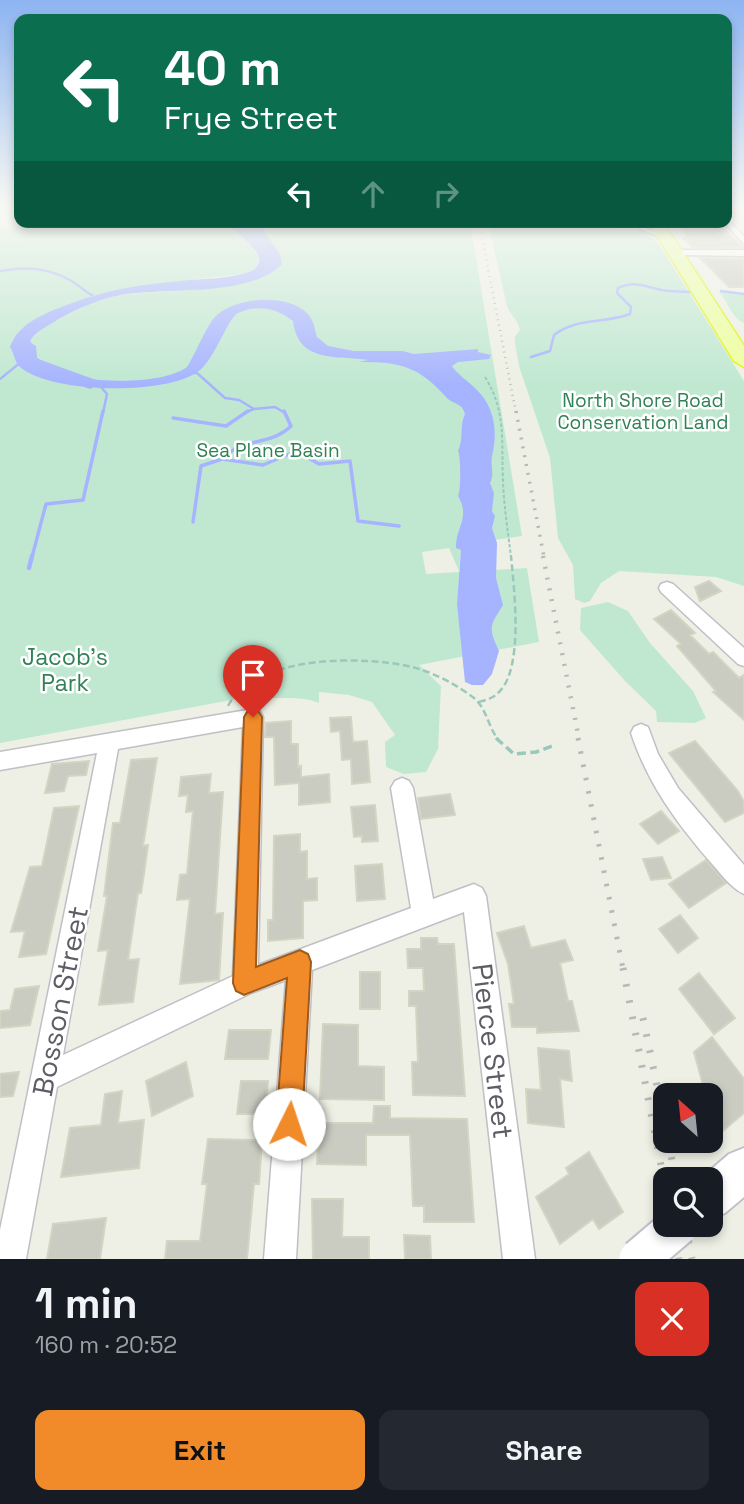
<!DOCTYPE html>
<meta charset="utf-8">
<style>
body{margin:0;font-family:"Space Grotesk",sans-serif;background:#242831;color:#f1f3f6;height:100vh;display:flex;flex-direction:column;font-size:26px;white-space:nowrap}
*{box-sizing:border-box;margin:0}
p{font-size:23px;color:#9ea1a6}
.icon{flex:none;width:38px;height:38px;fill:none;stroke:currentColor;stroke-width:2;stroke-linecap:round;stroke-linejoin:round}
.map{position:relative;height:1259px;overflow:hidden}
.sheet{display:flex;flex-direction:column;background:#171b24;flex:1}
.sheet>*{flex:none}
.guide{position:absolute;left:14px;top:14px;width:718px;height:214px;border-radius:14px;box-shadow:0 4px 10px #0003;background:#0b6e4f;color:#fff;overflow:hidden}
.needle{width:46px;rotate:333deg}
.buttons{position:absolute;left:653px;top:1083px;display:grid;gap:14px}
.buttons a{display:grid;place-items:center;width:70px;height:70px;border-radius:14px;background:#171b24;box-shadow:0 4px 10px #0003;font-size:35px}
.pin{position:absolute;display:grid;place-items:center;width:60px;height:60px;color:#fff;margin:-72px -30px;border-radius:50% 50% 50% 0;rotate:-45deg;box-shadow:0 0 7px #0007}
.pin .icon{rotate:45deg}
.me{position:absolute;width:77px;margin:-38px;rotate:4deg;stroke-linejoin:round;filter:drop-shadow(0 0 5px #0008)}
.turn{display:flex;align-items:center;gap:24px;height:147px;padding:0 35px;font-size:32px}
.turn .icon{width:91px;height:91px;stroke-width:2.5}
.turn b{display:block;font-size:49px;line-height:60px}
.lanes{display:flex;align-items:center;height:66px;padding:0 35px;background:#0003;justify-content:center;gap:35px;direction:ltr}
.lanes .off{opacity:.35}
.round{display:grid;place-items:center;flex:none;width:74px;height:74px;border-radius:14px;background:#242831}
.headline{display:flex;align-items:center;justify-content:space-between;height:119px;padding:0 35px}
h1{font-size:42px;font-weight:800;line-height:52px}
.primary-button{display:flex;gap:14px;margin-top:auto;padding:14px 35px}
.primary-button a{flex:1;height:80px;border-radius:14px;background:#f18a29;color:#111;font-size:28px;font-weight:800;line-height:80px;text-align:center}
.primary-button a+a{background:#242831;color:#f1f3f6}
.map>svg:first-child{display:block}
.green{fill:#c0e8d1}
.water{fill:#a6b4ff}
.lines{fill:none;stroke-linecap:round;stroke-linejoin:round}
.stream-far2{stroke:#a6b4ff;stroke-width:2.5}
.stream-far1{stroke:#a6b4ff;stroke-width:3.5}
.stream{stroke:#a6b4ff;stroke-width:4.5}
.river{fill:#a6b4ff;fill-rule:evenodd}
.building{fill:#cacbc1;stroke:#d3d5c3;stroke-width:2}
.service-casing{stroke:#bfbfc6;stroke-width:3}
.minor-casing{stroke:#bfbfc6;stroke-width:3}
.secondary-casing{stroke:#c2c1ca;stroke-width:4}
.trunk-casing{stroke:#def500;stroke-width:3}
.path-far2{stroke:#99c9ba;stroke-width:2;stroke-dasharray:3.5 2;stroke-linecap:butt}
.path-far1{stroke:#99c9ba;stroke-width:2.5;stroke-dasharray:7 3.5;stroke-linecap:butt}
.path{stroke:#99c9ba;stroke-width:3.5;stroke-dasharray:9 4.5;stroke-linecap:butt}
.service{fill:#fff;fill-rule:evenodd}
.minor{fill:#fff;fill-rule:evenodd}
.secondary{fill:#fff;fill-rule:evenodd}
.trunk{fill:#ecff9c;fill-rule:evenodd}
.rail-far4{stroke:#b8b8b9;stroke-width:2.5;stroke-dasharray:1 4.5;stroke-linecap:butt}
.rail-far3{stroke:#b8b8b9;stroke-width:3.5;stroke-dasharray:2 7;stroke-linecap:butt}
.rail-far2{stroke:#b8b8b9;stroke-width:4.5;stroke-dasharray:2 9;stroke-linecap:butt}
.rail-far1{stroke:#b8b8b9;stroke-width:5;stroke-dasharray:2.5 11;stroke-linecap:butt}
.rail{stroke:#b8b8b9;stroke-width:7;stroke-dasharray:2.5 14;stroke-linecap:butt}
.secondary-bridge-casing{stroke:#c2c1ca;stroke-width:43;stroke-linecap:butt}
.secondary-bridge{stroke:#fff;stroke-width:39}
.route{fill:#f18a29;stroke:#9d5a1b;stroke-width:2}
.labels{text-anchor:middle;stroke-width:5;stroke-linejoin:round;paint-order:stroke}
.far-park-label{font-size:19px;fill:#308255;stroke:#fff}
.park-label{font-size:23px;fill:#308255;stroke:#fff}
.near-street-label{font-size:28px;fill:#5d5d66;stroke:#fff}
</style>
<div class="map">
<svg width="744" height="1259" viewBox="0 0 744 1259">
<rect width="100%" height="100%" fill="#eef0e5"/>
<!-- green -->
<path class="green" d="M40 222H223L249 243 259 258 255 269 241 274 158 284 64 306 56 321C76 310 98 299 122 295 151 290 273 293 282 260L262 227 282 222H470L522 536 462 545 459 571 449 548 422 552 426 574 527 568 539 642 419 665 441 686 438 749 426 772 404 774 386 767 385 742 395 735 372 702 349 695 319 692V703C298 694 275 701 253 696L0 743V227Z
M488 222H599L611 228 640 230 659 244 744 381V586L716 577 619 571 601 583 590 601 584 603 575 599 573 565 558 538 550 458 519 366 515 343V337L520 330C518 320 511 316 507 306Z
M727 291 744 293V323C732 318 728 302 719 292Z
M608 602 628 611 650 643 693 691 706 718 695 723 657 722 656 711 625 681 580 630 581 608Z"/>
<!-- water -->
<path class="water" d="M223 222H282L262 228 280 254 282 264C249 298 166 287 121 295 99 299 77 309 57 320 48 326 38 330 31 339L29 351C35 358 40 365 49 369 79 383 159 387 187 367 195 355 207 324 216 316 235 297 287 293 307 313 315 322 314 328 317 337L328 346 354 351H403L414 354 478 349V352L491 355 489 359 458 362 452 366C458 375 468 381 476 389 495 407 498 432 492 456 490 466 495 474 490 483L494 493 492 511 495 516 492 528 497 543 496 578 503 605C491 625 487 626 499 651L492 674 483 685H472L465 682 457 604 461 550 456 548C455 528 471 518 458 496 461 491 461 456 458 451 464 439 459 426 465 414 462 402 453 405 446 397 418 366 401 362 359 362L368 360C338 355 298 364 293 321 277 308 258 304 238 313 228 318 215 358 200 370 170 396 48 394 19 366 14 360 14 353 10 347 18 324 43 314 64 306 105 290 137 285 180 281 204 278 233 280 255 269 256 267 260 262 259 259 258 248 232 228 223 222Z"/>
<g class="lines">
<!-- stream-far2 -->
<path class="stream-far2" d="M0 271C25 266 51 268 73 282 80 286 85 292 92 295
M721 291 744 294
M531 357 550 351 554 335C577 317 604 324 630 314L631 307 617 293 618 288C636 280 644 287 662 290 671 292 681 291 690 292
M192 373H197L225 398 239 400 254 409 275 407 285 413
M0 379 21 362
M100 386 107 394 103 413
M244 413 254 409"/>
<!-- stream-far1 -->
<path class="stream-far1" d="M284 411 291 426C271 446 242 437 222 459L263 465 289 454 303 455 319 464 350 461 358 521 399 526
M173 418 226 426 248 411
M193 522 201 466 222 459
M32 557 46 504 83 500 103 411"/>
<!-- stream -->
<path class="stream" d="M29 568 32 556"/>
<!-- river -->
<path class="river" d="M28 341 36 346 37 358 41 360 96 380 99 384 90 389 29 368 20 360V346Z"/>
</g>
<!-- building -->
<path class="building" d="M679 226H721L742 247H692L683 238H689Z
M700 258 744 259V287H729Z
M709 581 721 591 700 601 695 587Z
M671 610 695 633 690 635 709 654 713 652 739 678 744 675V720L713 692 716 691 677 646 681 644 654 619Z
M351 717 353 742 367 741 370 782 352 784 351 759 342 760 340 731 331 732 330 718Z
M291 721V744H298V767L301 766V777L329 774 330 802 299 805V783L275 785 274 737H265L266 723Z
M695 741 738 791 744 802V813L725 822 669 753Z
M157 758 143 846 148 845 144 874 141 893H138L128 960 139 959 133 1002 99 1005 108 950 98 951 107 896H104L113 823H120L131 760Z
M89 761 86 775 68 776 64 791 45 793 52 764Z
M211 774 209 793 223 792 215 914 223 913 219 980 180 984 190 899 177 900 180 875 187 874 193 811 186 812 188 795 179 796 181 777Z
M450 794 455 815 421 819 418 798Z
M375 805 378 841 362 842V836L354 837 351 807Z
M79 806 46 954 19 957 25 931 11 932 30 867 42 866 54 808Z
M661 811 679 831 658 844 640 824Z
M300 834V852L307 851V879L317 878V900L303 901V938L268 941V920H273L274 836Z
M662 857 671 878 651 880 643 859Z
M706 860 726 883 689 908 669 884Z
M382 864 385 899 357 901 355 866Z
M680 915 698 938 678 953 659 929Z
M524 926 531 948 565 940 573 960 560 963 568 1001H572L579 1031 537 1033V1027H512L509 1004H514L508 964 497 933Z
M421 938H437L438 944H454L465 1096 413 1095 412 1062H418L416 1006H409V991H424L423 968H408L407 949H421Z
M360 972H380V1009H360Z
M699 973 735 1018 714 1034 679 989Z
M39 986 30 1025 0 1028V1011L10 1010 15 989Z
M323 1024 358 1025V1066L384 1067V1100L320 1099Z
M229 1030H271L268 1059H225Z
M712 1037 744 1079V1113L718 1135 710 1111V1096H706L694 1052Z
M538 1048 569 1051 572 1081 560 1079 564 1127 528 1123 526 1089 541 1090Z
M186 1062 193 1096 152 1116 146 1081Z
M19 1072 13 1096 0 1097V1074Z
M241 1081H268L265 1114H237Z
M122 1091 118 1123 144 1120 139 1168 61 1177 70 1128 101 1125 105 1094Z
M374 1106H390V1118L467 1119 474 1222H424V1206H413L410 1135H366V1165L317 1164 319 1123H373Z
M208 1139 262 1140 259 1184H254L247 1259H165L167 1241H200L207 1184H202Z
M589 1152 623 1212 599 1229 593 1219 560 1244 536 1197 569 1174 566 1168Z
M312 1199H343L342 1237H369V1259H313Z
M106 1218 100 1259H47L53 1224Z
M404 1235 430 1236 431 1259H405Z"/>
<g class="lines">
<!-- service casing -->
<g class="service-casing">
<path id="service" d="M636 222H640L643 227 667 237 663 238 640 229Z"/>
</g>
<!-- minor casing -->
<g class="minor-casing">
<path id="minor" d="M726 218 744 236V244L724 222H726Z
M682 250H744V256L685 255 681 252Z
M667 582 673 584 744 648V666L738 664 661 592 659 588 661 584Z
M253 709 260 711 263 717 258 965 411 908 391 788 395 781 402 778 409 781 413 788 433 899 474 884 482 888 486 896 535 1259H503L464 912 312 970 296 1259H264L286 980 251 993 57 1087 26 1259H0V1230L97 753 0 770V752ZM243 727 233 976 63 1055 118 749Z
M641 724 648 727 658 754 678 788 744 865V894C731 888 722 875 713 865 677 824 648 784 631 733L634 727Z"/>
</g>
<!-- secondary casing -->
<g class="secondary-casing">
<path id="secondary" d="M744 1148V1197L725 1213 710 1219V1180H699L729 1154Z"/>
</g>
<!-- trunk casing -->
<g class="trunk-casing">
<path id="trunk" d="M649 222H663L744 346V367L734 361Z"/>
</g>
<!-- path-far2 -->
<path class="path-far2" d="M485 377C507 412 501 443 503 482 504 507 508 532 511 557"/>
<!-- path-far1 -->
<path class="path-far1" d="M479 702C486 700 494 698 499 692 524 668 514 588 511 556
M228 706C255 655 362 655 412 667 433 672 457 685 474 698 487 709 488 727 498 739"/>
<!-- path -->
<path class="path" d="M496 738 514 754 536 752 555 745"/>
<!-- service -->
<use href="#service" class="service"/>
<!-- minor -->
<use href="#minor" class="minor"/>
<!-- secondary -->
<use href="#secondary" class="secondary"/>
<!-- trunk -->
<use href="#trunk" class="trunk"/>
<!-- rail-far4 -->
<path class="rail-far4" d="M479 222 516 413"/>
<!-- rail-far3 -->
<path class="rail-far3" d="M516 411 544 557"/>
<!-- rail-far2 -->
<path class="rail-far2" d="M543 556 579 739"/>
<!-- rail-far1 -->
<path class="rail-far1" d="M578 738 623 969"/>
<!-- rail -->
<path class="rail" d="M623 968 665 1186
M643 1018 665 1124
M668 1141 676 1180
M673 1225 679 1259
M685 1225 692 1259"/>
<!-- secondary-bridge casing -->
<g class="secondary-bridge-casing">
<path id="secondary-bridge" d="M639 1259 679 1225"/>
</g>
<!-- secondary-bridge -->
<use href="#secondary-bridge" class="secondary-bridge"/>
</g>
<!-- sky -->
<linearGradient id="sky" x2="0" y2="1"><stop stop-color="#8db4f1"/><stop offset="0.54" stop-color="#f7f8f3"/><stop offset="1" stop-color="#f7f8f3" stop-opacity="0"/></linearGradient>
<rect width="744" height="384" fill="url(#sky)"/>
<!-- route -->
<path class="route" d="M253 709 259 712 262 717 256 967 300 950 308 954 311 962 302 1124 298 1133 289 1137 280 1133 276 1124 287 978 244 995 236 991 233 983 244 717 247 712Z"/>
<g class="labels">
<!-- far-park labels -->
<g class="far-park-label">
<text x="643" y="407">North Shore Road<tspan x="643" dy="22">Conservation Land</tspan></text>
<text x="268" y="457">Sea Plane Basin</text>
</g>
<!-- park labels -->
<g class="park-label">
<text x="65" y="665">Jacob's<tspan x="65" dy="26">Park</tspan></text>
</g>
<!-- near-street labels -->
<g class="near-street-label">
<text transform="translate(60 1001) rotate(-79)" y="10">Bosson Street</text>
<text transform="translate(493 1051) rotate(83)" y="10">Pierce Street</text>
</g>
</g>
</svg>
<div class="buttons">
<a><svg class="needle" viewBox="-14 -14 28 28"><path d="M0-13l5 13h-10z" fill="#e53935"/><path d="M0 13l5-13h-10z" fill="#9ea1a6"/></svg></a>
<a><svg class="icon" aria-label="search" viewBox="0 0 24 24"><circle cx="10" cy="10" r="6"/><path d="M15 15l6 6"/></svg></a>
</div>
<div class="pin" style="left:253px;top:717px;background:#d93025"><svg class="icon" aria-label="arrive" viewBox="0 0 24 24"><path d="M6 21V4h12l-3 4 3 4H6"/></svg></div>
<svg class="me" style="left:289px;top:1124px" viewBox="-20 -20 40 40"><circle r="19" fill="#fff"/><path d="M0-13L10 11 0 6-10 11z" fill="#f18a29"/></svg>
<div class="guide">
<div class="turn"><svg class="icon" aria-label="left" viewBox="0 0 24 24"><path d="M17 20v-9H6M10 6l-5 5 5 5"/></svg><div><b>40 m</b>Frye Street</div></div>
<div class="lanes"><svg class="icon" aria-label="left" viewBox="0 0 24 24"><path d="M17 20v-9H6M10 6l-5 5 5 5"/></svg><svg class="icon off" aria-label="ahead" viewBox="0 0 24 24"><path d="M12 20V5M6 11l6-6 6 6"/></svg><svg class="icon off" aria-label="right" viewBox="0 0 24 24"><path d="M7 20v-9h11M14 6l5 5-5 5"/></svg></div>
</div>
</div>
<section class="sheet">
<div class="headline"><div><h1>1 min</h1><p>160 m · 20:52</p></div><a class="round" style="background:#d93025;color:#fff"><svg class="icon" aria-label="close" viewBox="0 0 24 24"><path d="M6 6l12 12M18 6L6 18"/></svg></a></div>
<div class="primary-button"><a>Exit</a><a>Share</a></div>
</section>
